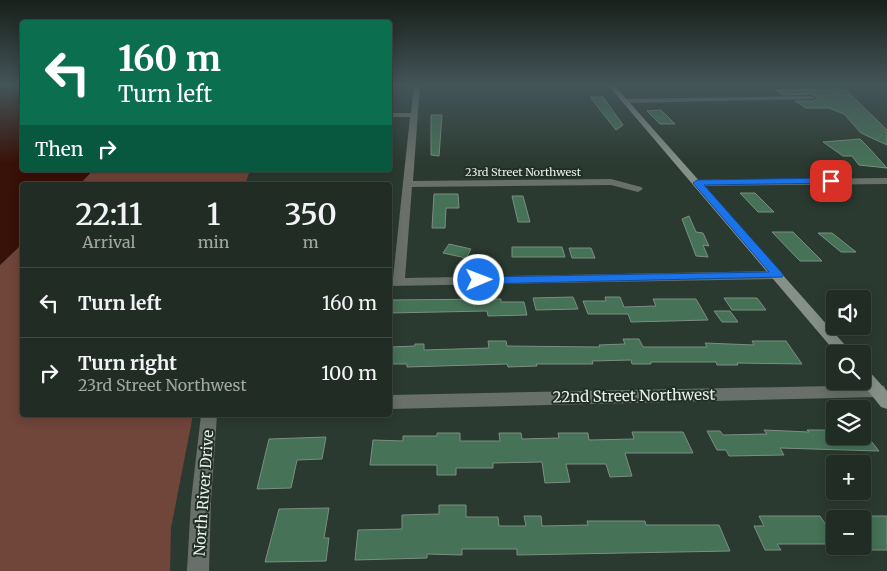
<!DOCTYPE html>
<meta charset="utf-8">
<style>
body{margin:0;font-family:Merriweather,serif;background:#2d3831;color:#f1f3f6;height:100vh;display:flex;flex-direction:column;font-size:19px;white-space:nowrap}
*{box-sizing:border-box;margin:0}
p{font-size:16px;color:#a2a7a6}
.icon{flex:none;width:28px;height:28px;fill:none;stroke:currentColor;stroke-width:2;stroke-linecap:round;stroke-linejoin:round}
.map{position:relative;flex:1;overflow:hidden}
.sheet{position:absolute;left:20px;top:182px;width:372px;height:235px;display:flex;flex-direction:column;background:#202c24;border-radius:5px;box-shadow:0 2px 12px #0003,0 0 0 1px #3d4841}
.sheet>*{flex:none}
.top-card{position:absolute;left:20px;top:20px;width:372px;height:152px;border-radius:5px;box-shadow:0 2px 12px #0003,0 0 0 1px #3d4841;background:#0b6e4f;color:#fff;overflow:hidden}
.controls{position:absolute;left:826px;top:290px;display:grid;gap:10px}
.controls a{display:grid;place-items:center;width:45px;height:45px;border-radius:5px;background:#202c24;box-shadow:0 2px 12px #0003,0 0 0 1px #3d4841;font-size:25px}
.pin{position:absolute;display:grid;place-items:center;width:42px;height:42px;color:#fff;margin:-21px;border-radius:10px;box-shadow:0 2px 8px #0006}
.me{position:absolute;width:55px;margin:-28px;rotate:89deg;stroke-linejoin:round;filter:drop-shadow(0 0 4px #0008)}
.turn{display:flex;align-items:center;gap:18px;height:105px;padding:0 15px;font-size:22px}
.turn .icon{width:65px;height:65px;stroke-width:2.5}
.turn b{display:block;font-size:35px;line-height:42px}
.then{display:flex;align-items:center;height:48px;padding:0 15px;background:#0003;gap:10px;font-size:19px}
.eta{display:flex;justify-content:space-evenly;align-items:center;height:85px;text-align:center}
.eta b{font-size:30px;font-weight:600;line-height:35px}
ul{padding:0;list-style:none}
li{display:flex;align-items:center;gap:15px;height:70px;padding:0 15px;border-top:1px solid #3d4841}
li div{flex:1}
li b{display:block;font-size:19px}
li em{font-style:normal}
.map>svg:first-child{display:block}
.green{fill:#70453a}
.water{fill:#381108}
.building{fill:#467257;stroke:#7c8e82}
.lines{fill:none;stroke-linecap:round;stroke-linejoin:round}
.street{fill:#69706b;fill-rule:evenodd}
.secondary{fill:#859088;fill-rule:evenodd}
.route{fill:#1a73e8;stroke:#114b97}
.labels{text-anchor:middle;stroke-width:4;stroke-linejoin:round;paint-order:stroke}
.far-street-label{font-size:11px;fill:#e7f0ea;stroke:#212f26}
.near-street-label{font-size:15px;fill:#e7f0ea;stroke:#212f26}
</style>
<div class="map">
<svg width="887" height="571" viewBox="0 0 887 571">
<rect width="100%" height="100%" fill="#2b3a30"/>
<!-- green -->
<path class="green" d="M93 170H250L245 185H79Z
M22 244V415H193L171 528 170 571H0V265Z"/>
<!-- water -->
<path class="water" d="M0 85H22V170H93L79 185H22V244L0 265Z"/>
<!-- building -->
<path class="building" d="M845 89 887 130V145L861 133 844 114 829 108H806L795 101H814L817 98 813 94 783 95 776 90Z
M590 97H603L623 125 616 130Z
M661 110 675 124H660L647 111Z
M431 115H442L439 156 431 155Z
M860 139 868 147 887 168 859 165 852 156H843L823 142Z
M740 193H755L774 212H758Z
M434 194H458L459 208H446L445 228H432Z
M512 196H523L530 222H518Z
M689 216 696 232 703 233 709 246 703 245 708 257 696 256 682 219Z
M772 232H793L822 261H800Z
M818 233H832L856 252H841Z
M449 244 471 249 466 258 443 253Z
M512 247H562L565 257H512Z
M569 248H591L595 258H572Z
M573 297 578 309 536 310 533 298Z
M605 297H620L624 307 656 306 653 299H696L708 320 631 322 628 314H588L583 301H606Z
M724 298H757L766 310H732Z
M501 299V302H524L527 315 488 316 487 311 390 313V300Z
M714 311H730L738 322H722Z
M623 339H639L643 347H707L705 343 754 345 752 341H786L802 364 737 363 738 365H717L716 362H651V364H632L631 360 592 361 593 364H536L537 366 508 367 507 364 407 367V364H390V347L415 346V344H424V350L489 348 488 341H506L507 346 600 347 599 345 625 344Z
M764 430 809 432 807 430H835V436H867L879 451 780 448 784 455 729 456 726 450H717L707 431H720L723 435 767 434Z
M632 432H683L693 453H625L632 476 610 477 606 464H566L570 482 545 483 542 462 493 463V468H456V475H437V465H370L373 440 403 441V436H437V433H460V441H500L499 433H521L522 439 559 438 558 433H588L589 440 634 439Z
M326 437 322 459 297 460 291 488 257 489 269 439Z
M439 505H466V517H498L499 526H526L524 516H541L542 526 588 525 587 521H645L646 525H719L730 551 517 555V549H462V555L427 554V558L355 560 358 530 402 529V515L439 514Z
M329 508 324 538H329L326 561 265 562 279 509Z
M759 516H820L826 525H835V544H777L781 550H765L754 526H764Z
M857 516H887V550H862V519H859Z"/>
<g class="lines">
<!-- street -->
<path class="street" d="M414 85H420L413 181 611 179 641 187 643 189 638 192 611 185 412 187 405 278 778 271 784 275 778 279 390 286V278H393L410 117H390V113H411Z
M812 96 815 98 814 99 624 103 621 101 624 99Z
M887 178V184L697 186 692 183 697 180Z
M878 385 884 386 886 391 884 396 878 397 390 409V395Z
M201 415H217L211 501 209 571H187L191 501Z"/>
<!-- secondary -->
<path class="secondary" d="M608 85H614L853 354H837Z
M862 367 867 369 887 391V409L881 407 860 381H862Z"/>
</g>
<!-- sky -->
<linearGradient id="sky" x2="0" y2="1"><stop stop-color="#18201a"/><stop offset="0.52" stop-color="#445559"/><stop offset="1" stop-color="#445559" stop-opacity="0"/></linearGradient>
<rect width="887" height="164" fill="url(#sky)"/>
<!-- route -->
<path class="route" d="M831 178 834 179V183L704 185 782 273 783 275 782 277 479 284 473 280 479 277 769 272 693 183 697 180Z"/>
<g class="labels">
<!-- far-street labels -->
<g class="far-street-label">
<text x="523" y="176">23rd Street Northwest</text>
</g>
<!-- near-street labels -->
<g class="near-street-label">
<text transform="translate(634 396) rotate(-1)" y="5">22nd Street Northwest</text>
<text transform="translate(204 493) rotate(-86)" y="5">North River Drive</text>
</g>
</g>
</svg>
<div class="controls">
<a><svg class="icon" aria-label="sound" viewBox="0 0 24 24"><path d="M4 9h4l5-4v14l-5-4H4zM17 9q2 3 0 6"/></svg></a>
<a><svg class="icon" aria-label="search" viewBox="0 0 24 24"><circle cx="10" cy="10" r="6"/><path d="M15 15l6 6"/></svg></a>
<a><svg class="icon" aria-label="layers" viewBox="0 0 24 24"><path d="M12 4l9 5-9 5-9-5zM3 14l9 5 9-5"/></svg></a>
<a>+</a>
<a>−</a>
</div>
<div class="pin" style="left:831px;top:181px;background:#d93025"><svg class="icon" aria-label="arrive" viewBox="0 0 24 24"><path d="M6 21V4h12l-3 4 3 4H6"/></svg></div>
<svg class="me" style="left:479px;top:280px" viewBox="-20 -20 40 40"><circle r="17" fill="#1a73e8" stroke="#fff" stroke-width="3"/><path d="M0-11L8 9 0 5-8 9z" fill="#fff"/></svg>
<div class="top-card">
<div class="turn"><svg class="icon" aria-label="left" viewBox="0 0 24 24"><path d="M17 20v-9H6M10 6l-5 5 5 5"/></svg><div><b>160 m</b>Turn left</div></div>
<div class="then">Then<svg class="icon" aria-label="right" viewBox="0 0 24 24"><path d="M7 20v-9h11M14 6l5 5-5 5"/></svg></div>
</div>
<section class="sheet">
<div class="eta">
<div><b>22:11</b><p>Arrival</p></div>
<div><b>1</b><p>min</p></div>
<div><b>350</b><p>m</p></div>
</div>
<ul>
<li><svg class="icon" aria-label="left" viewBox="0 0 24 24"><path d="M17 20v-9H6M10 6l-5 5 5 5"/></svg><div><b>Turn left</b></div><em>160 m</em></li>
<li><svg class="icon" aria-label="right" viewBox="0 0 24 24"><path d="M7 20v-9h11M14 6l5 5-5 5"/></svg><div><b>Turn right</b><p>23rd Street Northwest</p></div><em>100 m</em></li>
</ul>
</section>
</div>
